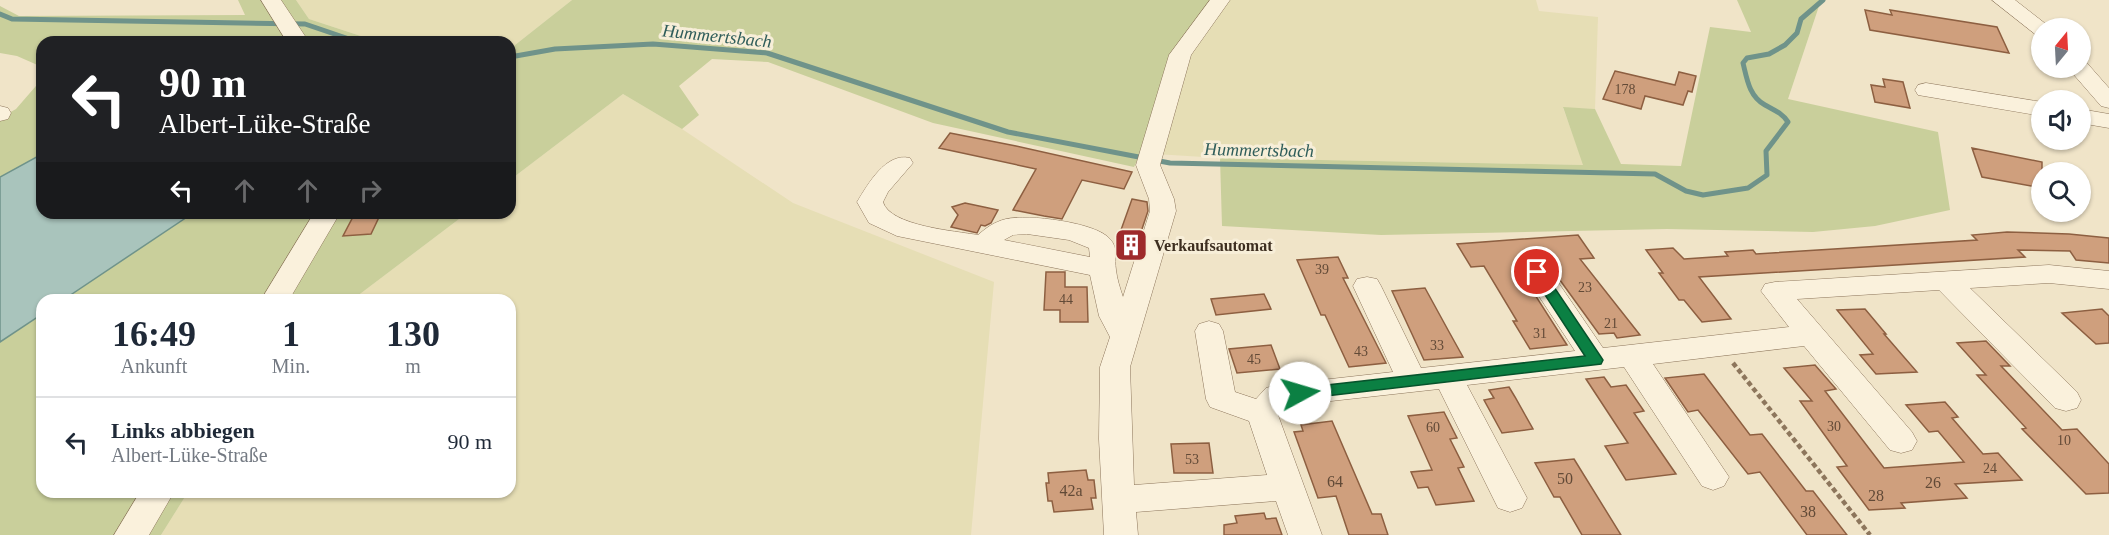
<!DOCTYPE html>
<html lang="de">
<meta charset="utf-8">
<style>
body{margin:0;font-family:Georgia,serif;background:#f2f2f3;color:#1f2937;height:100vh;display:flex;flex-direction:column;font-size:22px;white-space:nowrap}
*{box-sizing:border-box;margin:0}
p{font-size:20px;color:#747a83}
.icon{flex:none;width:33px;height:33px;fill:none;stroke:currentColor;stroke-width:2;stroke-linecap:round;stroke-linejoin:round}
.map{position:relative;flex:1;overflow:hidden}
.panel{position:absolute;left:36px;top:294px;width:480px;height:204px;display:flex;flex-direction:column;background:#fff;border-radius:18px;box-shadow:0 2px 4px #0004}
.panel>*{flex:none}
.top-card{position:absolute;left:36px;top:36px;width:480px;height:183px;border-radius:18px;box-shadow:0 2px 4px #0004;background:#202124;color:#fff;overflow:hidden}
.needle{width:39px;rotate:18deg}
.tools{position:absolute;left:2031px;top:18px;display:grid;gap:12px}
.tools a{display:grid;place-items:center;width:60px;height:60px;border-radius:50%;background:#fff;box-shadow:0 2px 4px #0004;font-size:30px}
.pin{position:absolute;display:grid;place-items:center;width:51px;height:51px;color:#fff;margin:-26px;border:3px solid #fff;border-radius:50%;box-shadow:0 2px 6px #0007}
.me{position:absolute;width:66px;margin:-33px;rotate:84deg;stroke-linejoin:round;filter:drop-shadow(0 0 4px #0008)}
.turn{display:flex;align-items:center;gap:21px;height:126px;padding:0 24px;font-size:27px}
.turn .icon{width:78px;height:78px;stroke-width:2.5}
.turn b{display:block;font-size:42px;line-height:51px}
.lanes{display:flex;align-items:center;height:57px;padding:0 24px;background:#0003;justify-content:center;gap:30px;direction:ltr}
.lanes .off{opacity:.35}
.eta{display:flex;justify-content:space-evenly;align-items:center;height:102px;text-align:center}
.eta b{font-size:36px;font-weight:600;line-height:42px}
ul{padding:0;list-style:none}
li{display:flex;align-items:center;gap:18px;height:90px;padding:0 24px;border-top:2px solid #e0e1e3}
li div{flex:1}
li b{display:block;font-size:22px}
li em{font-style:normal}
.map>svg:first-child{display:block}
.farmland{fill:#e6deb5}
.green{fill:#c9cf9b}
.water{fill:#a9c4bc;stroke:#6f938a;stroke-width:1.5}
.lines{fill:none;stroke-linecap:round;stroke-linejoin:round}
.stream{stroke:#6f938a;stroke-width:5}
.building{fill:#cf9f7d;stroke:#8d5f41;stroke-width:1.5}
.minor-casing{stroke:#8d765c;stroke-width:1}
.path{stroke:#8d765c;stroke-width:4.5;stroke-dasharray:5 3;stroke-linecap:butt}
.minor{fill:#faf1dc;fill-rule:evenodd}
.route{fill:#0b8043;stroke:#07532c;stroke-width:1.5}
.labels{text-anchor:middle;stroke-width:6;stroke-linejoin:round;paint-order:stroke}
.number-label{font-size:14px;fill:#624a37}
.poi-label{font-size:16px;font-weight:bold;fill:#3d2e20;stroke:#f7eed8;text-anchor:start}
.near-number-label{font-size:16px;fill:#624a37}
.water-label{font-size:18px;font-style:italic;fill:#2f5d5a;stroke:#f7eed8}
</style>
<div class="map">
<svg width="2109" height="535" viewBox="0 0 2109 535">
<rect width="100%" height="100%" fill="#f0e4c8"/>
<!-- farmland -->
<path class="farmland" d="M296 0H572L510 49V42H379L309 19Z
M1227 0H1536L1539 11 1598 17 1595 109 1563 108 1584 165 1220 158 1155 154 1185 55Z
M623 94 682 129 793 203 994 282 971 535H161L188 492H510V300H352L467 213H510V180Z"/>
<!-- green -->
<path class="green" d="M238 0H296L309 19 379 42H254L251 38 243 42H42V67L17 56 0 53V6L19 16 245 15Z
M572 0H1214L1134 167 933 123 768 62 712 59 679 86 699 115 682 129 623 94 510 180V49Z
M1737 0H1821L1788 99 1938 132 1950 210 1875 226 1813 232 1667 229 1381 235 1222 226 1220 158 1583 165 1563 107 1595 109 1621 164 1681 166 1710 27 1751 32Z
M42 79V154L0 177V118L16 109Z
M193 213H467L352 300H63Z
M42 314V492H188L161 535H0V342Z"/>
<!-- water -->
<path class="water" d="M42 154V213H193L63 300H42V314L0 342V177Z"/>
<g class="lines">
<!-- stream -->
<path class="stream" d="M0 14 12 19 305 24 358 42
M510 57 555 49 653 44 767 53 1008 132 1144 158
M1154 160 1170 163 1655 174 1686 191 1703 195 1748 188 1767 175 1766 151 1788 122C1782 113 1774 110 1765 105 1749 96 1747 79 1743 63L1747 58 1769 54 1785 45 1797 33 1801 19 1823 0"/>
</g>
<!-- building -->
<path class="building" d="M1865 10 1892 15 1890 10 1997 27 2009 53 1870 30Z
M1615 71 1675 85 1679 72 1696 76 1692 92 1688 91 1683 105 1645 96 1641 109 1603 99Z
M1883 79 1903 82 1910 108 1875 102 1871 85 1885 87Z
M950 133 1016 146 1132 172 1124 189 1082 180 1062 219 1044 216 1013 210 1036 169 939 148Z
M1972 148 2042 162V185L2037 184V187L1982 177Z
M1132 199 1147 202 1148 211 1133 256 1118 254 1116 244Z
M965 203 998 210 991 223 985 226 981 225 977 233 951 227 958 215 952 207Z
M355 213H381L371 234 343 236Z
M2007 232 2069 234 2109 238V263L2076 260 2070 251 2018 250 2025 257 1699 277 1731 319 1702 322 1684 300H1679L1659 273H1663L1646 250 1673 248 1684 259 1728 256 1725 252 1753 250 1756 254 1977 240 1972 235Z
M1578 235 1594 258 1580 259 1640 335 1617 338 1614 333 1599 334 1549 265 1536 261 1525 265 1521 273 1567 345 1530 349 1513 321H1517L1484 266 1471 267 1457 244Z
M1338 257 1348 278H1343L1386 363 1349 367 1325 315H1321L1297 260Z
M1046 272H1065V287H1087L1088 322H1060V310H1044Z
M1425 288 1448 330 1463 357 1424 360 1392 291Z
M1264 294 1271 309 1216 315 1211 299Z
M1865 309 1886 334H1884L1917 372 1876 374 1860 355 1873 354 1837 310Z
M2102 309 2109 316V343L2096 344 2062 313Z
M1986 341 2010 366H2001L2062 430 2077 429 2109 464V493L2086 494 2022 429 2026 428 1977 375H1986L1957 343Z
M1271 345 1280 369 1237 373 1229 349Z
M1815 365 1836 389 1825 391 1884 468 1964 462 1938 431 1929 432 1906 405 1945 402 1958 417 1952 418 1983 454 1998 453 2022 480 1955 484 1967 498 1901 503 1905 508 1869 510 1837 467 1847 466 1800 401H1812L1784 368Z
M1704 374 1750 435 1762 434 1806 491H1813L1847 535H1807L1760 472 1748 474 1698 410 1688 412 1665 378Z
M1604 377 1611 387 1626 385 1644 411 1634 413 1676 474 1626 480 1605 446 1628 443 1586 379Z
M1509 387 1515 397 1533 429 1502 433 1484 400 1494 398 1489 390Z
M1444 412 1457 438 1450 439 1464 467 1458 468 1474 501 1436 505 1428 487 1418 488 1411 472 1432 470 1408 416Z
M1332 421 1372 514H1381L1388 535H1349L1336 496 1318 498 1294 432 1303 431 1301 425Z
M1209 443 1213 473H1174L1171 444Z
M1574 459 1621 535H1582L1560 497H1554L1535 463Z
M1086 470 1088 480H1094L1096 498H1091L1093 509 1054 512 1052 501H1048L1046 483H1049L1048 473Z
M1264 513 1266 519 1276 518 1282 535H1224V525L1237 523 1235 516Z"/>
<g class="lines">
<!-- minor casing -->
<g class="minor-casing">
<path id="minor" d="M261 0H281L309 42H287Z
M1210 0H1230L1191 55 1160 165 1174 199 1176 211 1130 367 1134 485 1267 475 1249 421 1210 407 1206 399 1195 331 1199 324 1209 321 1219 324 1223 331 1235 392 1256 399 1266 388 1277 385 1393 372 1353 286 1357 279 1367 277 1377 279 1381 286 1421 368 1575 351 1523 272 1527 266 1537 263 1547 266 1603 348 1789 327 1761 291 1765 284 1775 282 2049 265 2109 271V289L2049 283 1970 288 2077 392 2081 400 2077 408 2066 411 2055 408 1939 290 1797 299 1912 432 1917 441 1912 450 1901 453 1890 450 1804 346 1653 364 1729 477 1724 486 1713 490 1702 486 1624 367 1467 385 1527 498 1522 508 1510 512 1498 508 1439 389 1286 406 1278 415 1322 535H1288L1276 501 1136 512 1138 535H1104L1099 439 1100 367 1110 337 1099 316 1090 275 897 236 869 223 857 202C868 184 886 152 910 158L913 163 888 192 883 202C890 226 955 231 978 235 986 228 994 222 1006 219 1027 214 1096 222 1110 239 1119 249 1114 258 1116 270 1117 279 1120 288 1123 297L1150 211 1149 199 1136 165 1169 55ZM1027 234 1069 240 1089 248 1090 257 1004 240 1013 235Z
M1992 0H2015L2051 28H2042V36L2035 34Z
M2080 62 2087 63 2109 88V108L2101 106 2068 68H2080Z
M1926 83 2042 102V116L1918 95 1915 90 1918 85Z
M0 106 8 108 11 113 8 119 0 121Z
M2080 109 2109 114V128L2080 123Z
M314 213H340L289 300H261Z
M140 492H174L149 535H114Z"/>
</g>
<!-- path -->
<path class="path" d="M1733 363 1870 535"/>
<!-- minor -->
<use href="#minor" class="minor"/>
</g>
<!-- route -->
<path class="route" d="M1537 267 1542 269 1601 357 1603 360 1601 364 1300 399 1294 398 1292 393 1294 389 1300 388 1585 356 1530 272Z"/>
<!-- icons -->
<defs>
<g id="building-square" transform="scale(1.725)"><rect x="-9" y="-9" width="18" height="18" rx="4" fill="#9e2a2b" stroke="#f7eed8"/><path d="M-4-6H4V6H1V3H-1V6H-4ZM-2.5-4.3h1.7v1.8h-1.7ZM.8-4.3h1.7v1.8H.8ZM-2.5-1h1.7V.8h-1.7ZM.8-1h1.7V.8H.8Z" fill="#fff"/></g>
</defs>
<g fill-rule="evenodd">
<use href="#building-square" x="1131" y="245"/>
</g>
<g class="labels">
<!-- number labels -->
<g class="number-label">
<text x="1625" y="94">178</text>
<text x="1322" y="274">39</text>
<text x="1585" y="292">23</text>
<text x="1066" y="304">44</text>
<text x="1611" y="328">21</text>
<text x="1540" y="338">31</text>
<text x="1437" y="350">33</text>
<text x="1361" y="356">43</text>
<text x="1254" y="364">45</text>
<text x="1834" y="431">30</text>
<text x="1433" y="432">60</text>
<text x="2064" y="445">10</text>
<text x="1192" y="464">53</text>
<text x="1990" y="473">24</text>
</g>
<!-- poi labels -->
<g class="poi-label">
<text x="1154" y="251">Verkaufsautomat</text>
</g>
<!-- near-number labels -->
<g class="near-number-label">
<text x="1565" y="484">50</text>
<text x="1335" y="487">64</text>
<text x="1933" y="488">26</text>
<text x="1071" y="496">42a</text>
<text x="1876" y="501">28</text>
<text x="1808" y="517">38</text>
</g>
<!-- water labels -->
<g class="water-label">
<text transform="translate(717 36) rotate(6)" y="6">Hummertsbach</text>
<text transform="translate(1259 150) rotate(1)" y="6">Hummertsbach</text>
</g>
</g>
</svg>
<div class="tools">
<a><svg class="needle" viewBox="-14 -14 28 28"><path d="M0-13l5 13h-10z" fill="#e53935"/><path d="M0 13l5-13h-10z" fill="#747a83"/></svg></a>
<a><svg class="icon" aria-label="sound" viewBox="0 0 24 24"><path d="M4 9h4l5-4v14l-5-4H4zM17 9q2 3 0 6"/></svg></a>
<a><svg class="icon" aria-label="search" viewBox="0 0 24 24"><circle cx="10" cy="10" r="6"/><path d="M15 15l6 6"/></svg></a>
</div>
<div class="pin" style="left:1537px;top:272px;background:#d93025"><svg class="icon" aria-label="arrive" viewBox="0 0 24 24"><path d="M6 21V4h12l-3 4 3 4H6"/></svg></div>
<svg class="me" style="left:1300px;top:393px" viewBox="-20 -20 40 40"><circle r="19" fill="#fff"/><path d="M0-13L10 11 0 6-10 11z" fill="#0b8043"/></svg>
<div class="top-card">
<div class="turn"><svg class="icon" aria-label="left" viewBox="0 0 24 24"><path d="M17 20v-9H6M10 6l-5 5 5 5"/></svg><div><b>90 m</b>Albert-Lüke-Straße</div></div>
<div class="lanes"><svg class="icon" aria-label="left" viewBox="0 0 24 24"><path d="M17 20v-9H6M10 6l-5 5 5 5"/></svg><svg class="icon off" aria-label="ahead" viewBox="0 0 24 24"><path d="M12 20V5M6 11l6-6 6 6"/></svg><svg class="icon off" aria-label="ahead" viewBox="0 0 24 24"><path d="M12 20V5M6 11l6-6 6 6"/></svg><svg class="icon off" aria-label="right" viewBox="0 0 24 24"><path d="M7 20v-9h11M14 6l5 5-5 5"/></svg></div>
</div>
<section class="panel">
<div class="eta">
<div><b>16:49</b><p>Ankunft</p></div>
<div><b>1</b><p>Min.</p></div>
<div><b>130</b><p>m</p></div>
</div>
<ul>
<li><svg class="icon" aria-label="left" viewBox="0 0 24 24"><path d="M17 20v-9H6M10 6l-5 5 5 5"/></svg><div><b>Links abbiegen</b><p>Albert-Lüke-Straße</p></div><em>90 m</em></li>
</ul>
</section>
</div>
